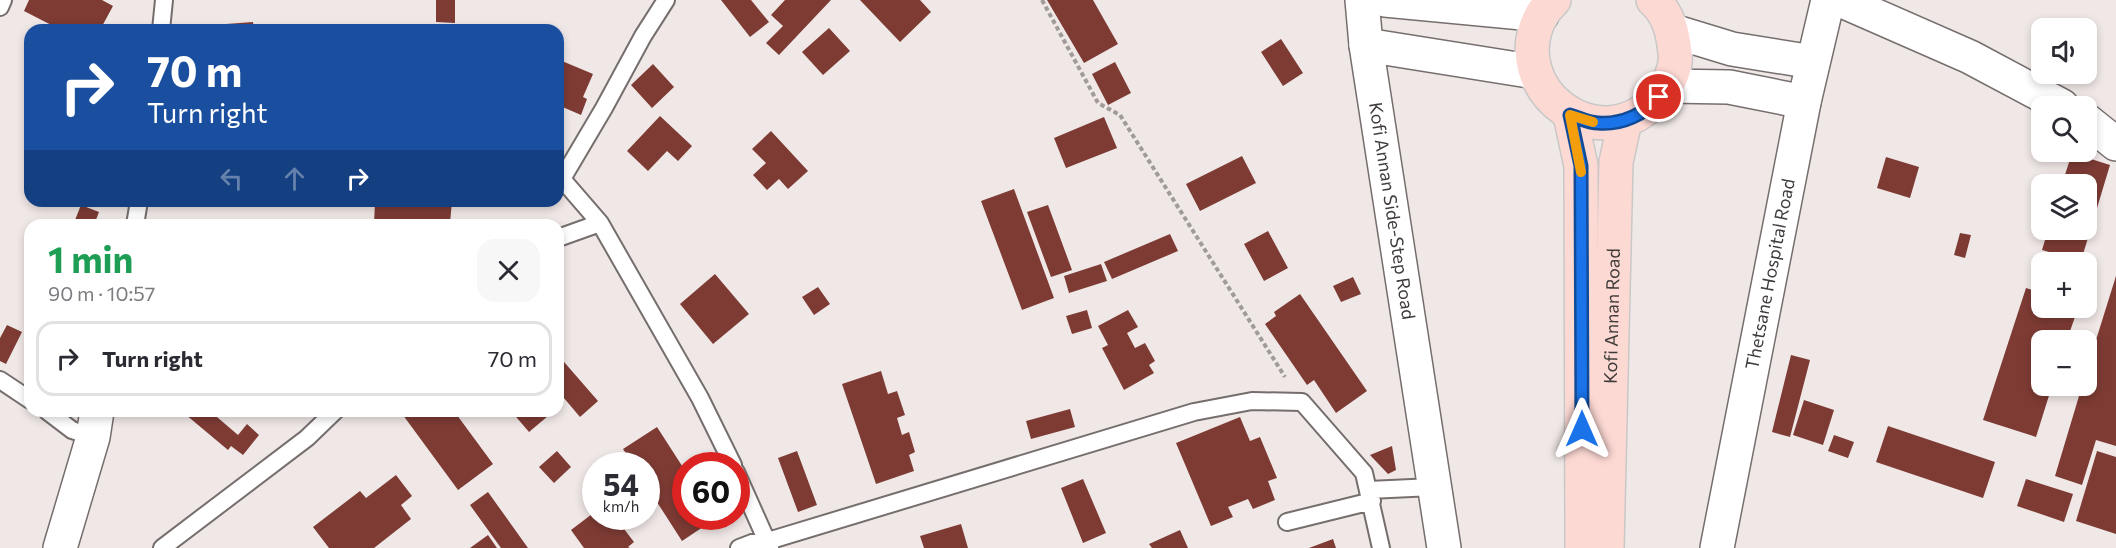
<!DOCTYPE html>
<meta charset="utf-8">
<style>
body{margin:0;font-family:Commissioner,sans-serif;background:#f7f7f7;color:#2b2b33;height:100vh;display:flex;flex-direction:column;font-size:22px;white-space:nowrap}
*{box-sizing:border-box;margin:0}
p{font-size:20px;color:#7c7c81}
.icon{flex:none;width:33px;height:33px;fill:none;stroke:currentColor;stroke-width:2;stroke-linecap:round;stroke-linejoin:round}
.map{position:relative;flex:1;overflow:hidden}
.sheet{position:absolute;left:24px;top:219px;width:540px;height:198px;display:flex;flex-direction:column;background:#fff;border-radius:18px;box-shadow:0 3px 9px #0003}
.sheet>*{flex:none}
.guide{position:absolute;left:24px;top:24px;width:540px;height:183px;border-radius:18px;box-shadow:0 3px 9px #0003;background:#1a4fa0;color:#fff;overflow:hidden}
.controls{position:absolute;left:2031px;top:18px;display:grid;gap:12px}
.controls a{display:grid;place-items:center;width:66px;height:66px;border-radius:12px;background:#fff;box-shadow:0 3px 9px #0003;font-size:30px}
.speed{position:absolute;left:582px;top:452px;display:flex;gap:12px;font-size:30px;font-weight:700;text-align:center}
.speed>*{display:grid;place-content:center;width:78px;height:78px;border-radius:50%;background:#fff;box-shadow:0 3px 9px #0003;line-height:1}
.speed small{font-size:15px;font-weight:400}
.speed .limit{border:9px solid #d22;background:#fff;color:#111}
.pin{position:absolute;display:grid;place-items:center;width:51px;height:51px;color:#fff;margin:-26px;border:3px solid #fff;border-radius:50%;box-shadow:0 2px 6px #0007}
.me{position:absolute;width:66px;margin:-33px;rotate:0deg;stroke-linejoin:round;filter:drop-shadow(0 0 4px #0008)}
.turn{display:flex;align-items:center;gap:21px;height:126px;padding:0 24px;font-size:27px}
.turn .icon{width:78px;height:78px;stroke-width:2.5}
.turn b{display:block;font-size:42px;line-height:51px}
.lanes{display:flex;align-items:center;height:57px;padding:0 24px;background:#0003;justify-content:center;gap:30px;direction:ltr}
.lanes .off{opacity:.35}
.round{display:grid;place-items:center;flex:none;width:63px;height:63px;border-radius:18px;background:#f7f7f7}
.headline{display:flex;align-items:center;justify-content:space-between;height:102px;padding:0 24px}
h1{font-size:36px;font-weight:700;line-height:45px;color:#1e9e55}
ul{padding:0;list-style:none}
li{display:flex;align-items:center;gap:18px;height:75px;margin:0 12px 9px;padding:0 12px;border:3px solid #e1e1e2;border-radius:18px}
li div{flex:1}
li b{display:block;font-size:22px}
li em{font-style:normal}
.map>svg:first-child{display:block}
.building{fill:#7d3b34}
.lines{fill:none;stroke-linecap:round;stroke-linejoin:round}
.service-casing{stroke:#756e6d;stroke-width:20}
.minor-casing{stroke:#756e6d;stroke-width:36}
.tertiary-casing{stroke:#756e6d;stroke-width:36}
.secondary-casing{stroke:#756e6d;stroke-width:36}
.primary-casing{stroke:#c9c8c8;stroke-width:36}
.path{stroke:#a09a99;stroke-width:4;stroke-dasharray:4.5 3;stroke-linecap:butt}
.service{stroke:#fff;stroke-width:16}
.minor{stroke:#fff;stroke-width:33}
.tertiary{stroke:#fff;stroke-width:33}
.secondary{stroke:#fff;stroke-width:33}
.primary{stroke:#fdd9d4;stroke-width:33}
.route-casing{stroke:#114b97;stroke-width:15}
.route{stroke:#1a73e8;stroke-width:10}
.slow{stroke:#f59e0b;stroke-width:10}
.labels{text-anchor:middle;stroke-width:6;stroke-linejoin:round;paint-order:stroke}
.street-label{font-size:18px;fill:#3f3c3b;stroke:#fff}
</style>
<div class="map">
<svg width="2116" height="548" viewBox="0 0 2116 548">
<rect width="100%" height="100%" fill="#f0e8e7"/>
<!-- building -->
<path class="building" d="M29 0H102L113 6 100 30H61L24 11Z
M436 0H455V23L436 22Z
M721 0H751L769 22 750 37Z
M785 0H831L779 55 766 43 783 26 771 15Z
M860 0H920L931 12 900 42Z
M1047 0H1093L1118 44 1084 63Z
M253 22 254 30H199V26Z
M829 28 850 51 823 75 802 52Z
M1281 39 1303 73 1283 86 1261 52Z
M562 61 593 74 583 97 587 99 581 115 558 105V70Z
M1115 62 1131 93 1108 105 1092 74Z
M653 64 674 87 652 108 631 85Z
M660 116 692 146 678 161 667 151 648 171 627 151Z
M1104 117 1117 148 1066 168 1054 138Z
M771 131 808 171 788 189 779 179 767 190 753 175 766 163 752 149Z
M2072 153 2110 165 2081 261 2042 250 2048 230H2086V184H2062Z
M1242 156 1256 183 1200 211 1186 184Z
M1886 157 1919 167 1910 198 1877 188Z
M1014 189 1054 298 1022 310 981 201Z
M375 201H452L450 223 433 222 432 225H374Z
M81 205 99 212 94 225H73Z
M1048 205 1072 270 1051 277 1027 212Z
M1268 231 1288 268 1264 281 1244 244Z
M1960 233 1971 235 1965 258 1954 255Z
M1170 234 1178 251 1112 279 1104 262Z
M1101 264 1107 281 1069 293 1064 276Z
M715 274 749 314 713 344 680 304Z
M2116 276V446L2096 440 2082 485 2055 476 2082 386H2086V372Z
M1353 277 1361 294 1341 302 1333 286Z
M818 287 830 304 814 315 802 297Z
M2026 288 2042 293V308H2078L2067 340H2042V386H2052L2036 437 1983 420Z
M1300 294 1367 391 1336 413 1314 380 1307 385 1265 324 1276 316 1274 312Z
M1087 310 1092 328 1072 334 1066 316Z
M1128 310 1138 327 1127 333 1135 348 1145 343 1155 361 1149 365 1154 373 1124 390 1102 348 1108 345 1098 326Z
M7 325 22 332 6 364 0 361V338Z
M558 355 598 401 580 417 558 391Z
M1791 355 1810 360 1790 437 1772 432Z
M881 371 888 394 897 391 905 415 897 418 902 435 909 432 915 452 909 455 914 471 876 484 842 384Z
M1804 400 1834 410 1823 445 1793 435Z
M1070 409 1075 427 1031 439 1026 421Z
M188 411H210L238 435 247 424 259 435 243 455 231 446 228 450 185 414Z
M400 411H454L493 464 458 490Z
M511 411H554L529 432Z
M1240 417 1250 441 1260 437 1277 478 1268 481 1275 500 1253 509 1248 499 1228 507 1233 517 1211 526 1176 443Z
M1888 426 1995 462 1983 498 1876 462Z
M657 427 686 472V516H713L715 519 682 541 646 485V465H634L623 449Z
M1834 435 1854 442 1848 458 1828 451Z
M1392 446 1396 470 1388 474 1370 455Z
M557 451 571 467 554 483 539 467Z
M797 451 817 505 798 512 778 458Z
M2097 451 2116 457V534L2076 521Z
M396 475 412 496 401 505 411 519 374 548H329L313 527 360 491 366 498Z
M1083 479 1106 533 1083 543 1061 488Z
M2026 479 2073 494 2064 522 2017 506Z
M488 492 528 548H501L470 505Z
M596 511V516H610L618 527 621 525 634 542 628 547 630 548H584L571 530Z
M961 524 968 548H924L920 536Z
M1180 530 1188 548H1152L1149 544Z
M488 535 497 548H470Z
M1333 539 1336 548H1309Z"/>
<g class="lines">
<!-- service casing -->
<g class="service-casing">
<path id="service" d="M666 0 643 36 604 108 562 179 600 223 700 398 733 465
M0 7 3 0
M161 30 164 0
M135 225 139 201
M558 238 600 223
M0 380 30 400
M47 411 72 430 93 437
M736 472 770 548
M1369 490 1433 487
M1287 522 1372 501
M162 548 307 438 335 411
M739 548 752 543 768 541 1194 412 1252 401 1302 402 1364 473 1381 548"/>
</g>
<!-- minor casing -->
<g class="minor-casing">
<path id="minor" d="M1840 0 1970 57 2062 106
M2086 120 2116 144
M60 548 93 437 97 411"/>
</g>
<!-- tertiary casing -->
<g class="tertiary-casing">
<g id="tertiary">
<path id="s1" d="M1362 0 1366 45 1444 548"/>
<path d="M1385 0 1542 15"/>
<path d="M1366 45 1535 72"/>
</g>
</g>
<!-- secondary casing -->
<g class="secondary-casing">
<g id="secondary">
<path d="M1673 31 1732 49 1813 62"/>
<path d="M1668 86 1729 87 1804 102"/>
<path id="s2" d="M1717 548 1804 102 1828 0"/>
</g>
</g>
<!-- primary casing -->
<g class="primary-casing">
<g id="primary">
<path d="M1554 0C1550 5 1545 9 1542 14 1500 90 1603 165 1660 95 1669 84 1677 67 1675 53 1673 33 1669 14 1653 0"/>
<path d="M1570 115 1581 166 1582 548"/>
<path id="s3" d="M1607 548 1616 162 1625 121"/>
</g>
</g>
<!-- path -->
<path class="path" d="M1042 0 1098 103 1120 115 1285 377"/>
<!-- service -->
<use href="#service" class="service"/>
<!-- minor -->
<use href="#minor" class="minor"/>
<!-- tertiary -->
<use href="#tertiary" class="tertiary"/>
<!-- secondary -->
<use href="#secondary" class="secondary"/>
<!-- primary -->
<use href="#primary" class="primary"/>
</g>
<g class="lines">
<!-- route casing -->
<g class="route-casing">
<path id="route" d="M1582 429 1581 166 1570 115C1579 118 1589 123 1598 123 1622 125 1645 114 1659 97"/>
</g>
<!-- route -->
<use href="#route" class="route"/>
<!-- slow -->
<path class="slow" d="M1581 172 1570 115 1593 122"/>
</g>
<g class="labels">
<!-- street labels -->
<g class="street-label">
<text dy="6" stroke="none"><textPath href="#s1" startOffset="213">Kofi Annan Side-Step Road</textPath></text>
<text dy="6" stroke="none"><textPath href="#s2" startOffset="279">Thetsane Hospital Road</textPath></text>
<text dy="6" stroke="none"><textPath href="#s3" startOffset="232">Kofi Annan Road</textPath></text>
</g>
</g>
</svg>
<div class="controls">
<a><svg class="icon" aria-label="sound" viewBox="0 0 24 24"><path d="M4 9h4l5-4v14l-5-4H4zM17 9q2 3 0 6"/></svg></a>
<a><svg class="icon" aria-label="search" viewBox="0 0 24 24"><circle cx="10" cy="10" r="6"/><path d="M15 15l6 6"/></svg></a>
<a><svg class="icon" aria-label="layers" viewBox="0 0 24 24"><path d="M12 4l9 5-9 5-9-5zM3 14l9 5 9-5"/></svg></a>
<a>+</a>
<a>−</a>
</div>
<div class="speed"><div>54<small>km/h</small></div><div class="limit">60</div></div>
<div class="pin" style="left:1659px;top:97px;background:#d93025"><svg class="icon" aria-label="arrive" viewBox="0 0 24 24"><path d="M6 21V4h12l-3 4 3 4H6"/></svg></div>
<svg class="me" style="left:1582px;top:429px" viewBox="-20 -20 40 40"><path d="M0-17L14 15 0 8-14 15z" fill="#1a73e8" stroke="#fff" stroke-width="4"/></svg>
<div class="guide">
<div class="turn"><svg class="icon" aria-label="right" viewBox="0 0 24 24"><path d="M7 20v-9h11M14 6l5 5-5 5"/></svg><div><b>70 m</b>Turn right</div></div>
<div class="lanes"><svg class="icon off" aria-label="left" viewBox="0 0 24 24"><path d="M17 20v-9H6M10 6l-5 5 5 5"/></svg><svg class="icon off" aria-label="ahead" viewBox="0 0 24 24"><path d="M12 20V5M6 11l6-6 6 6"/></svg><svg class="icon" aria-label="right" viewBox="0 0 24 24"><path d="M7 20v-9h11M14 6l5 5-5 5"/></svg></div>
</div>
<section class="sheet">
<div class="headline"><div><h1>1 min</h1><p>90 m · 10:57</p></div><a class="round"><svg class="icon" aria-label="close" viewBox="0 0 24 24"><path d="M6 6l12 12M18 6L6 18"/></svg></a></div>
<ul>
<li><svg class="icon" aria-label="right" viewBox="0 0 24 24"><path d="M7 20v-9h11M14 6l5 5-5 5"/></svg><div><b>Turn right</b></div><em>70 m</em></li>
</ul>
</section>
</div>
